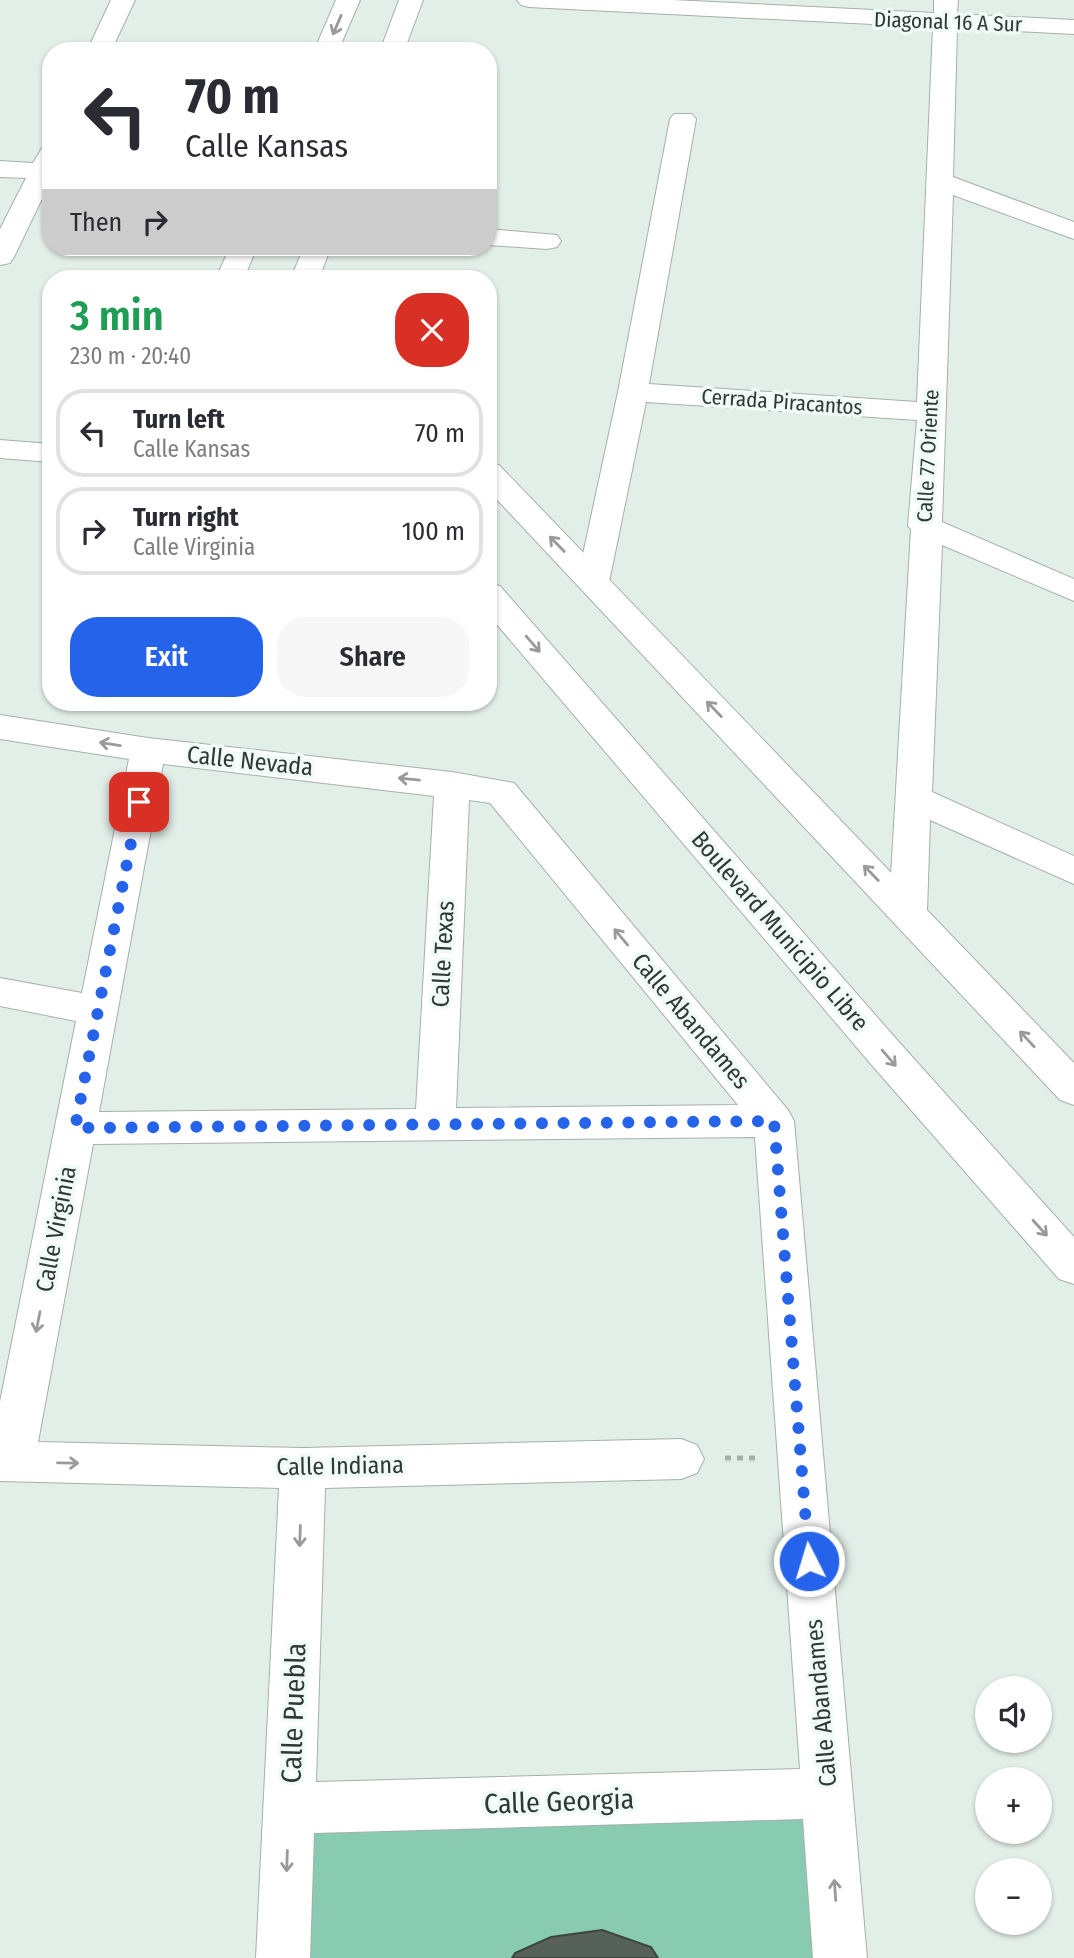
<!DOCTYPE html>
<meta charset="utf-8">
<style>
body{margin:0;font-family:"Fira Sans Condensed",sans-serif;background:#f7f7f7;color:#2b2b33;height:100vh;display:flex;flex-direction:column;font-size:26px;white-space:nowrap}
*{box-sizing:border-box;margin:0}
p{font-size:23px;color:#7c7c81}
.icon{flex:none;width:38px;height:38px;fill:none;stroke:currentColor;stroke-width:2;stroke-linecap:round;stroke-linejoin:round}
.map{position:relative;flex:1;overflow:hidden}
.details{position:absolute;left:42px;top:270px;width:455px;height:441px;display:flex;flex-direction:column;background:#fff;border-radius:28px;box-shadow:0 2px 5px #0004}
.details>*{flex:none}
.banner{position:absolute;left:42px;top:42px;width:455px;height:214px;border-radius:28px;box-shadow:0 2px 5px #0004;background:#fff;color:#2b2b33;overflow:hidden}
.tools{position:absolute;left:975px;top:1676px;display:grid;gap:14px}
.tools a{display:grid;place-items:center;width:77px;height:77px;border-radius:50%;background:#fff;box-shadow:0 2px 5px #0004;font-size:35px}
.pin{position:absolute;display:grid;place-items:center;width:60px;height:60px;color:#fff;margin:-30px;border-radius:14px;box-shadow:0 4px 10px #0006}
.me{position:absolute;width:77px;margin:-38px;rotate:355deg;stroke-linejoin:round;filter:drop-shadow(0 0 5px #0008)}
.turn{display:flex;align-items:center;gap:24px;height:147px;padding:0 28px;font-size:32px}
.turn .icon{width:91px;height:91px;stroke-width:2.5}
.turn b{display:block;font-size:49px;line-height:60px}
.then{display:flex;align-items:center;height:66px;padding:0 28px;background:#0003;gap:14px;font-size:26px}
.round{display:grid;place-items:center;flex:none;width:74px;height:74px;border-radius:28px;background:#f7f7f7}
.head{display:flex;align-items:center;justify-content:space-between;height:119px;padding:0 28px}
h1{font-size:42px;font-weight:600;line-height:52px;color:#1e9e55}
.button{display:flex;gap:14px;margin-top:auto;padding:14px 28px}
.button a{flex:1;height:80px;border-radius:28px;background:#2563eb;color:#fff;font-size:28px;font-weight:600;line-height:80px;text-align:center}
.button a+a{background:#f7f7f7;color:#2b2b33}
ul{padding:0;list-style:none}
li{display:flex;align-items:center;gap:21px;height:88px;margin:0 14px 10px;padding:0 14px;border:4px solid #e1e1e2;border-radius:28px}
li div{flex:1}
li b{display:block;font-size:26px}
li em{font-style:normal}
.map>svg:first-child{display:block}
.green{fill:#88cbb0}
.building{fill:#57615c;stroke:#3d4440;stroke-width:2}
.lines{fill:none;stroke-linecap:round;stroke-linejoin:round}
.minor-casing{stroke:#a5b0ab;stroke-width:2}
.secondary-casing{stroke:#a5b0ab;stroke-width:2}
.path{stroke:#a6b0ab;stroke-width:5;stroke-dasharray:6 6;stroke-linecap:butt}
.minor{fill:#fff;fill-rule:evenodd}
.secondary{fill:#fff;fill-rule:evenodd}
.oneway{stroke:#989b9a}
.route{stroke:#2563eb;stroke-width:12;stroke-dasharray:0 21.6}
.labels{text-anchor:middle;stroke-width:7;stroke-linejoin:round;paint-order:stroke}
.far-street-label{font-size:21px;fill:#323735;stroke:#effbf6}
.street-label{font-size:24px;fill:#323735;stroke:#effbf6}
.near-street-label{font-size:28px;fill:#323735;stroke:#effbf6}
</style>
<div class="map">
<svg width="1074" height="1958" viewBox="0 0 1074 1958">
<rect width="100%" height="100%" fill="#e2eee8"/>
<!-- green -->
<path class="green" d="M821 1799 832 1958H287L294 1812Z"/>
<!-- building -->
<path class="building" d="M602 1930 651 1947 658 1958H512L515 1953 551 1937Z"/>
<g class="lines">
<!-- minor casing -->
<g class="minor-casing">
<path id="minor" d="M111 0H135L111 51H87Z
M517 0H672L934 13V0H958L957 14 1074 20V34L957 28 953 177 1074 222V239L953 195 942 522 1074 579V601L942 545 932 792 1074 856V884L930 820 927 911 921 921 908 925 895 921 889 911 911 529 908 526 917 420 646 402 609 582 604 589 593 592 582 589 577 582 618 392 670 119 674 114H692L696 119 649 384 917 402 933 27 529 7 521 5Z
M51 145V180L14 257 10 263 0 265V229L26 178 0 177V161L33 163 42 148Z
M488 229 557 235 561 241 557 247 547 249 488 245Z
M0 440 51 444V462L0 458Z
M0 715 148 738 452 772 514 783 788 1110 794 1121 867 1958H813L803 1819 314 1833 310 1958H256L279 1488 0 1481V1402L76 1021 0 1006V978L82 993 129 759 0 739ZM163 764 434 796 416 1109 99 1112ZM469 800 490 803 738 1105 456 1108ZM755 1137 800 1769 316 1782 325 1488 681 1479 697 1473 704 1459 697 1445 681 1439 303 1448 38 1442 93 1144Z"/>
</g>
<!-- secondary casing -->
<g class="secondary-casing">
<path id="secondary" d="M336 0H360L338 51H314Z
M399 0H423L404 51H380Z
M230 247H257L244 278H216Z
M304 247H331L319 278H291Z
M488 463 499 465 1074 1063V1105L1060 1100 488 490Z
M488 583 500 586 898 1041 1074 1237V1284L1059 1279 870 1063 488 614Z"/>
</g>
<!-- path -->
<path class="path" d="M725 1458H755"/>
<!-- minor -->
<use href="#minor" class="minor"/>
<!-- secondary -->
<use href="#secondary" class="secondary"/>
</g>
<!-- one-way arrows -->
<defs><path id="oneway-shaft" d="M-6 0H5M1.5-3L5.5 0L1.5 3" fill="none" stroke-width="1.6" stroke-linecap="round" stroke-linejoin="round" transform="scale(1.75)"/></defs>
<g class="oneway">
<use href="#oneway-shaft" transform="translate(337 25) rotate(113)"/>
<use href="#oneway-shaft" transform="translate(557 544) rotate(-134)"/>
<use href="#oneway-shaft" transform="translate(533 644) rotate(49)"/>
<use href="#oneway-shaft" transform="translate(714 709) rotate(-134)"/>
<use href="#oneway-shaft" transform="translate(110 744) rotate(-171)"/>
<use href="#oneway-shaft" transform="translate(409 779) rotate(-174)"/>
<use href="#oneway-shaft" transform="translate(871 873) rotate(-134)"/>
<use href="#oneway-shaft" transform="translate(621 937) rotate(-130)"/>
<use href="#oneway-shaft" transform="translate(1027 1039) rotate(-133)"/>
<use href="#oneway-shaft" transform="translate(889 1058) rotate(49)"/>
<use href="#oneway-shaft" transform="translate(1040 1228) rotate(48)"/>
<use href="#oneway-shaft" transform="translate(38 1322) rotate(101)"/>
<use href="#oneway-shaft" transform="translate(68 1463) rotate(1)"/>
<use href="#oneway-shaft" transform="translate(300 1536) rotate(92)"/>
<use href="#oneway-shaft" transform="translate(287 1861) rotate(92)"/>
<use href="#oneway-shaft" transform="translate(835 1890) rotate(-94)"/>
</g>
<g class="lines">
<!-- route -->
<path class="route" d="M139 802 75 1128 774 1121 809 1561"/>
</g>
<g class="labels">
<!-- far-street labels -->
<g class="far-street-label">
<text transform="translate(948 22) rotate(2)" y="7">Diagonal 16 A Sur</text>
<text transform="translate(782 402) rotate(4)" y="7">Cerrada Piracantos</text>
<text transform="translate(928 456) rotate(-87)" y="7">Calle 77 Oriente</text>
</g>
<!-- street labels -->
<g class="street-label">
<text transform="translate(250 761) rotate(6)" y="8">Calle Nevada</text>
<text transform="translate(780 931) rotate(49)" y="8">Boulevard Municipio Libre</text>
<text transform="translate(443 954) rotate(-87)" y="8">Calle Texas</text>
<text transform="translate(691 1021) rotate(50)" y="8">Calle Abandames</text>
<text transform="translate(56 1229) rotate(-79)" y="8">Calle Virginia</text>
<text transform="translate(340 1466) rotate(-1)" y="8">Calle Indiana</text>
<text transform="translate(821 1703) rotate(-95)" y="8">Calle Abandames</text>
</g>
<!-- near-street labels -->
<g class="near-street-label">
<text transform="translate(293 1713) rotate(-88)" y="10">Calle Puebla</text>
<text transform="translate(559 1801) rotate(-2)" y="10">Calle Georgia</text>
</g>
</g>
</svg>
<div class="tools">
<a><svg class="icon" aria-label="sound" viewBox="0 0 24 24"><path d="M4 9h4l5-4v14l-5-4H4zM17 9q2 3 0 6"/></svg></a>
<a>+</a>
<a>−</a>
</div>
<div class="pin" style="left:139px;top:802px;background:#d93025"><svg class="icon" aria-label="arrive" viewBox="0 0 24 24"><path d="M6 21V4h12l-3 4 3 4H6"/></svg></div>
<svg class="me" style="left:809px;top:1561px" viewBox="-20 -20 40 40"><circle r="17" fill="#2563eb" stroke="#fff" stroke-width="3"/><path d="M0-11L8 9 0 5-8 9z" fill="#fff"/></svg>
<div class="banner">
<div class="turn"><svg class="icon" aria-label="left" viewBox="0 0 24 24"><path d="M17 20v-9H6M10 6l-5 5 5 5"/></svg><div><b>70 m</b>Calle Kansas</div></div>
<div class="then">Then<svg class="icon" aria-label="right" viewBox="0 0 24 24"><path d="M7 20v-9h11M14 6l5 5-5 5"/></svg></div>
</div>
<section class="details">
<div class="head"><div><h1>3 min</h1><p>230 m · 20:40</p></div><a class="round" style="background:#d93025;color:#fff"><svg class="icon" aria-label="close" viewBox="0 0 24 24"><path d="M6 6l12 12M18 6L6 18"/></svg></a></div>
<ul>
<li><svg class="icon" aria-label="left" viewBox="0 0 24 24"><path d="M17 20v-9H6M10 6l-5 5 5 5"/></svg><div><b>Turn left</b><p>Calle Kansas</p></div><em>70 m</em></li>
<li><svg class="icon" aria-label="right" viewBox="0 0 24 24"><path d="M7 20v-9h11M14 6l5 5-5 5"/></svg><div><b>Turn right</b><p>Calle Virginia</p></div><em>100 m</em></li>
</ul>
<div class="button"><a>Exit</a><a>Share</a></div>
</section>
</div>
